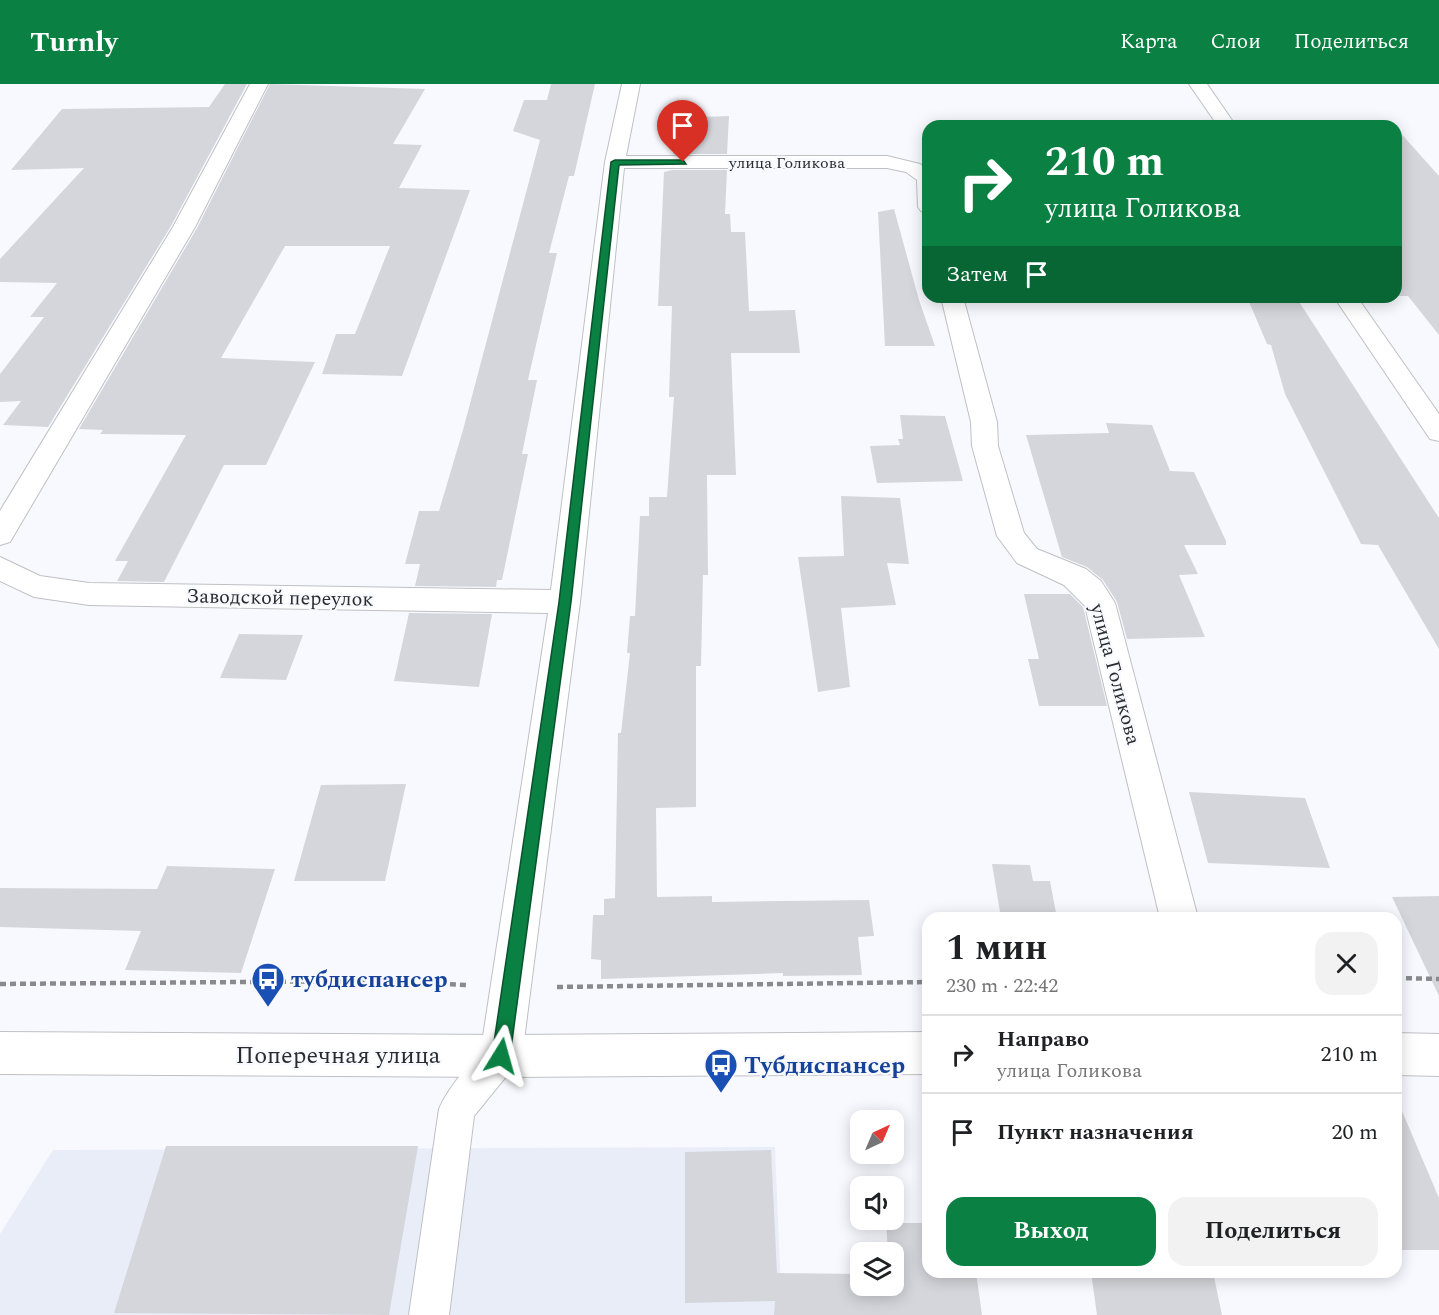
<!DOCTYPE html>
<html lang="ru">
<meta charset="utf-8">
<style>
body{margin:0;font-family:Spectral,serif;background:#f2f2f2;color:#202124;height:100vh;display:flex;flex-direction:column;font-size:22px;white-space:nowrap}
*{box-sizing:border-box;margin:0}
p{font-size:20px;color:#757577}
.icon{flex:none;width:33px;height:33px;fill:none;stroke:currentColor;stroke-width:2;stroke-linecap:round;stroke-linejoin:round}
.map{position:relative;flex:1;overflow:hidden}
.panel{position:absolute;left:922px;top:828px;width:480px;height:366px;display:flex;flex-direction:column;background:#fff;border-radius:18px;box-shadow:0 3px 15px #0003}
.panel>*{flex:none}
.top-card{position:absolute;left:922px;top:36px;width:480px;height:183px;border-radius:18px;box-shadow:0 3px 15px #0003;background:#0b8043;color:#fff;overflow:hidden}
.needle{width:39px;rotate:44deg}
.fabs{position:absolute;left:850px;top:1026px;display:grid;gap:12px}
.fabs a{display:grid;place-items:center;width:54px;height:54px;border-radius:12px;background:#fff;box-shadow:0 3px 15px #0003;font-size:30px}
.pin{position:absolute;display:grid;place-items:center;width:51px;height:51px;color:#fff;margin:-62px -26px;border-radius:50% 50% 50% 0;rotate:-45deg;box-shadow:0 0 6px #0007}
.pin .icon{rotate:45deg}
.me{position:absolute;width:66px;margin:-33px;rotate:8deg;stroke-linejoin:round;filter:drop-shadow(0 0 4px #0008)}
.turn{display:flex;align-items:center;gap:21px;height:126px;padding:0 24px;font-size:27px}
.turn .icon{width:78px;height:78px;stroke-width:2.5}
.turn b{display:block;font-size:42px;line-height:51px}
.then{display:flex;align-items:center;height:57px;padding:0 24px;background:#0003;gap:12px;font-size:22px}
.round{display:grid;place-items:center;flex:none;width:63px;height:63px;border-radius:18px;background:#f2f2f2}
.overview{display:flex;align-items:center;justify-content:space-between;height:102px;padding:0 24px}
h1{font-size:36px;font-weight:700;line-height:45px}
.button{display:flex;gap:12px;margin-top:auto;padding:12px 24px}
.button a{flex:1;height:69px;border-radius:18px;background:#0b8043;color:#fff;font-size:24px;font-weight:700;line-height:69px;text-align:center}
.button a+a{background:#f2f2f2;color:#202124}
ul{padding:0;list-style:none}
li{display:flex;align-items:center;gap:18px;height:78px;padding:0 24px;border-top:2px solid #e0e0e0}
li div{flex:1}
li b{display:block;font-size:22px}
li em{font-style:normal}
header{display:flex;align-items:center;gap:36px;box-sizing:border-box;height:84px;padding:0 30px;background:#0b8043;color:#fff}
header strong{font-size:28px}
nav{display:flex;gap:33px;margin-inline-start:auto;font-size:21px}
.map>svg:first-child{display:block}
.built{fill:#e9edf8}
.building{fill:#d5d6db}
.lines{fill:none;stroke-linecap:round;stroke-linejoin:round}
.service-casing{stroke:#bfc0c4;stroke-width:2}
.minor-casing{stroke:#bfc0c4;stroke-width:2}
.secondary-casing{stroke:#bfc0c4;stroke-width:2}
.path{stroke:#8a8a8e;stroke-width:4.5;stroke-dasharray:6 4;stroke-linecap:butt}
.service{fill:#fff;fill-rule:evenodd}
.minor{fill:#fff;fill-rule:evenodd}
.secondary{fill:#fff;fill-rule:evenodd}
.route{fill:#0b8043;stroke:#07532c;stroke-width:1.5}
.labels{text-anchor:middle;stroke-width:4.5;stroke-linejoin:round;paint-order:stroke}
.far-street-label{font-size:16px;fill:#2b2b2d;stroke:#f8f9fe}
.street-label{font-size:20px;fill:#2b2b2d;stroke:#f8f9fe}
.near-transit-label{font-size:24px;font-weight:bold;fill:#164399;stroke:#f8f9fe;text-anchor:start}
.near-street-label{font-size:24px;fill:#2b2b2d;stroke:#f8f9fe}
</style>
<header>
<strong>Turnly</strong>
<nav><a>Карта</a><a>Слои</a><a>Поделиться</a></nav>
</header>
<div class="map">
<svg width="1439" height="1231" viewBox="0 0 1439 1231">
<rect width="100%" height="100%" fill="#f8f9fe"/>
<!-- built -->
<path class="built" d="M775 1063 782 1231H0V1150L53 1066Z"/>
<!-- building -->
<path class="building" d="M225 0H247L171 142 48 343 3 341 21 317 0 318V290L44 233H30L57 199 0 198V175L84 84 11 86 62 25 209 23Z
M270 0 425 5 393 60 422 61 399 104 470 106 402 292 322 290 336 250H355L390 162H285L221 274 315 278 266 381H224L164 498 117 497 128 477H115L186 351 100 350 103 346 79 345 197 144Z
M551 0H595L574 92H569L549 169H557L528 296H537L522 370H528L502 496H497L496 503 415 502 420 480H405L419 427H439L463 346 540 56 513 47 524 16H547Z
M729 32 727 70H673L675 34Z
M1396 44 1439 92V251L1408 212H1396Z
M672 86H727L725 130H730L731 148H745L749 227 795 226 800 269H731L736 391H707L708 491H703L701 582H696V723L656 724 657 813 712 812V818L869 816 874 852 858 853 862 891 783 892V889L601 895V876L591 875 593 831H604V815L615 814 618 649H621L630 569H627L630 532H635L640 432H649V413H667L674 313H669L672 222H658L664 88Z
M894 125 919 216 935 262H885L878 128Z
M1247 213H1296L1439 434V565L1378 461 1361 460 1285 310 1271 261 1267 260Z
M900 331 945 332 963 397 877 399 870 362 900 361 898 355H903Z
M1106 339 1152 341 1170 387 1194 388 1226 457V461H1184L1198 490 1179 491 1205 553 1127 555 1117 518 1103 496 1087 483 1062 473 1026 351 1109 349Z
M841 412 900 414 909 480 887 479 896 521 841 524 850 603 818 608 798 473 844 472Z
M1024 510H1070L1083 523 1107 622H1039L1028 575H1039Z
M409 529 492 530 479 603 394 597Z
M239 550 303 551 286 596 220 594Z
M406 700 385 797H294L321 701Z
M1189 708 1305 714 1330 784 1208 779Z
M992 780 1030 781 1033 797H1050L1057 834H1001Z
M167 782 275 785 241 889 125 886 141 847 0 843V804L157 805Z
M1439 812V912L1392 813Z
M1396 1013 1439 1114V1166H1396Z
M166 1062H418L389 1231 114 1229Z
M771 1066 777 1189 861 1190V1202H894V1168H888L886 1139H928V1188H976L982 1231H774L775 1217 685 1219V1068Z
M1091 1188H1213L1222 1231H1097Z"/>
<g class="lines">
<!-- service casing -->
<g class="service-casing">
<path id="service" d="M501 955 513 960 518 972 513 984 474 1032 449 1231H409L439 1025C448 1003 480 964 501 955Z"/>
</g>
<!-- minor casing -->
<g class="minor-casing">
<path id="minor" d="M250 0H268L195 143 10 458 0 461V427L173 143Z
M622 0H640L626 72H887L920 80 928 86V129L921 127 918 123 917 96 906 88 887 84H624L580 518 522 972 516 987 501 993 486 987 480 972 548 529 89 521 34 513 0 497V473L40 492 89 499 551 506 605 78Z
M1189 0H1207L1236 42H1218Z
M941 213H963L997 338 998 362 1024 449 1037 465 1086 485 1101 497 1115 519 1198 834H1160L1085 522 1064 501 1017 479 997 452 972 362 971 338Z
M1334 213H1357L1439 330V357L1430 355Z"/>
</g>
<!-- secondary casing -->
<g class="secondary-casing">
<path id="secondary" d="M0 948 501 951 928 948V990L501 993 0 990Z
M1396 949 1439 950V992L1396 991Z"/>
</g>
<!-- path -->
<path class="path" d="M1396 894 1439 895
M0 900 365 897 466 901
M557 903 928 898"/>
<!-- service -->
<use href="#service" class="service"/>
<!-- minor -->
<use href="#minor" class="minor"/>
<!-- secondary -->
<use href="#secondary" class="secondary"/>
</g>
<!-- route -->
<path class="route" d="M683 76 686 80 619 81 571 518 510 972 507 979 501 981 495 979 492 972 559 518 611 78 615 76Z"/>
<!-- icons -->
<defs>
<g id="bus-pin" transform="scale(1.725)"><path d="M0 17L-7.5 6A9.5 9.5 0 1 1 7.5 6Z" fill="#1a4fb4" stroke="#f8f9fe"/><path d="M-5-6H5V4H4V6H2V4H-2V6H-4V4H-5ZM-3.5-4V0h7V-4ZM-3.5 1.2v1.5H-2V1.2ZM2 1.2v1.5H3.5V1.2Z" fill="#fff"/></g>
</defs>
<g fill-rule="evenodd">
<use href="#bus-pin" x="268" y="895"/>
<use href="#bus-pin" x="721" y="981"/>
</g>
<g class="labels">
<!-- far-street labels -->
<g class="far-street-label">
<text x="787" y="84">улица Голикова</text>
</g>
<!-- street labels -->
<g class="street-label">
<text transform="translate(280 513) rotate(1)" y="7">Заводской переулок</text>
<text transform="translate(1116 590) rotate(75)" y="7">улица Голикова</text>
</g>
<!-- near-transit labels -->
<g class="near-transit-label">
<text x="291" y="903">тубдиспансер</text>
<text x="744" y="989">Тубдиспансер</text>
</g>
<!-- near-street labels -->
<g class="near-street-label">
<text x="338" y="979">Поперечная улица</text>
</g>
</g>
</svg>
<div class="fabs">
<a><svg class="needle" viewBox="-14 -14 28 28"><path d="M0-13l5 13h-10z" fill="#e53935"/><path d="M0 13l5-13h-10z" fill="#757577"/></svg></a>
<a><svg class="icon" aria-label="sound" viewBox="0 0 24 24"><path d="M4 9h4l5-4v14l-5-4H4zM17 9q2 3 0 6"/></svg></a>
<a><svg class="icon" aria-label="layers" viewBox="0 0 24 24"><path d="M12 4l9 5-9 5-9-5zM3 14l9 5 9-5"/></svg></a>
</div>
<div class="pin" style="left:683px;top:78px;background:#d93025"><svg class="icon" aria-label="arrive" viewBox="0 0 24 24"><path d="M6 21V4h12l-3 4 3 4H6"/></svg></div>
<svg class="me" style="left:501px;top:972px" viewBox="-20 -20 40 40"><path d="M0-17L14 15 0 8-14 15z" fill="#0b8043" stroke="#fff" stroke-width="4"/></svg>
<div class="top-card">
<div class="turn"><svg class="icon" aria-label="right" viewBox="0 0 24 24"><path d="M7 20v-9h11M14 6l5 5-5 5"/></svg><div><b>210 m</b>улица Голикова</div></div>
<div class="then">Затем<svg class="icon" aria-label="arrive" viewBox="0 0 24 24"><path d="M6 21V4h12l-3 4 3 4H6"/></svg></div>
</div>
<section class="panel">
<div class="overview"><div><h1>1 мин</h1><p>230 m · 22:42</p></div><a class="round"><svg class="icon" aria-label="close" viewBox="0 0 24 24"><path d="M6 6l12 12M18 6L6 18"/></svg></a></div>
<ul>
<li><svg class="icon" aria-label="right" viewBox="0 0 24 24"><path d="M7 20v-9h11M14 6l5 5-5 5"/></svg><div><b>Направо</b><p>улица Голикова</p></div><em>210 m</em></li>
<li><svg class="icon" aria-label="arrive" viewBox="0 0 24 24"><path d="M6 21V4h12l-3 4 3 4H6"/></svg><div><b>Пункт назначения</b></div><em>20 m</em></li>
</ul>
<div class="button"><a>Выход</a><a>Поделиться</a></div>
</section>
</div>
